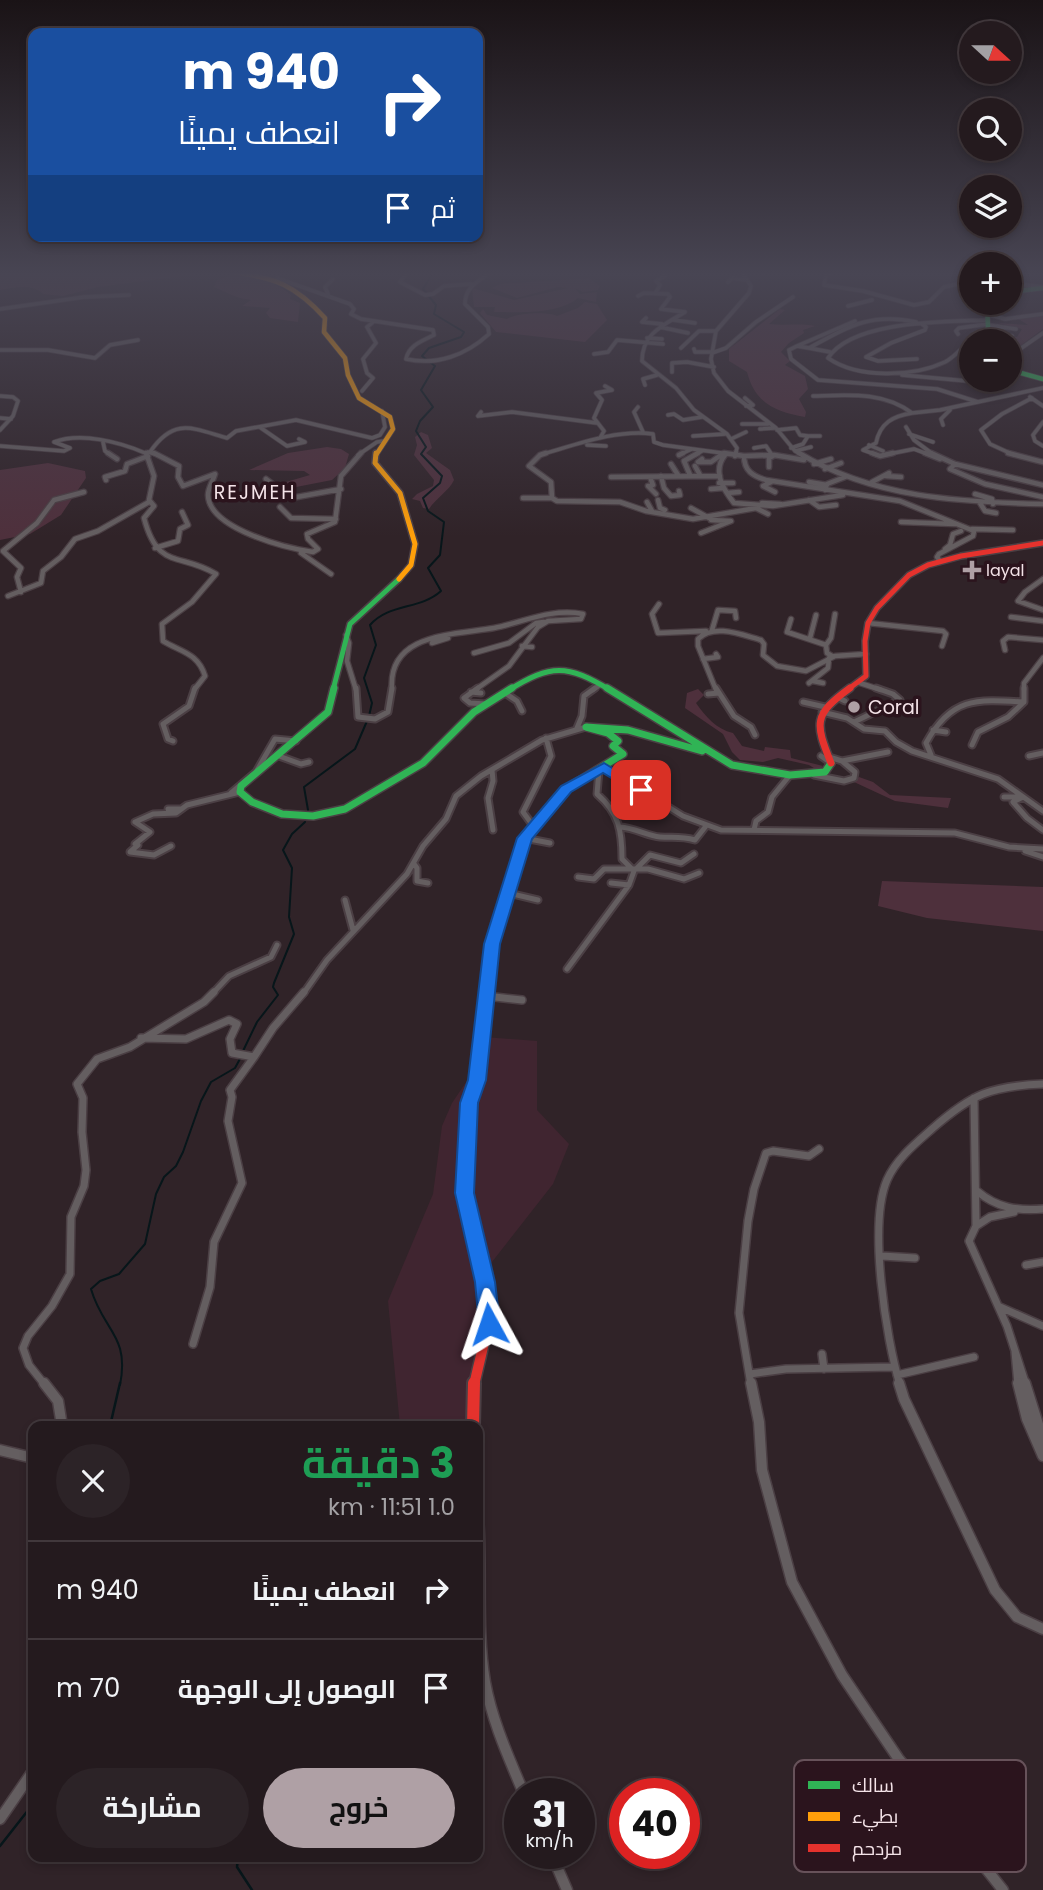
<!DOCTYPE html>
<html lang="ar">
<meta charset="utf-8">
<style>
body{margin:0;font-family:Poppins,Cairo,sans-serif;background:#2c2327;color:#f1f3f6;direction:rtl;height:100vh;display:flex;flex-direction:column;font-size:26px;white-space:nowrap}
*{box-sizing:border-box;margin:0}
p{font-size:23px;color:#a3a1a4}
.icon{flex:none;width:38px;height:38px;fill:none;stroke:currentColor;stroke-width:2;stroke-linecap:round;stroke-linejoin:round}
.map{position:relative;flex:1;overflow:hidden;direction:ltr}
.drawer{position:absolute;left:28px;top:1421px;width:455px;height:441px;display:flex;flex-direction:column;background:#241a1e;border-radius:14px;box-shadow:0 4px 10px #0003,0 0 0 2px #41383c;direction:rtl}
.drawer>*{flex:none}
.guide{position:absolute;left:28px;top:28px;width:455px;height:214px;border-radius:14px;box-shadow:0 4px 10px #0003,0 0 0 2px #41383c;direction:rtl;background:#1a4fa0;color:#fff;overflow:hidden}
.needle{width:46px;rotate:111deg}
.buttons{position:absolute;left:959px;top:21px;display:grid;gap:14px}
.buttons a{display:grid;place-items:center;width:63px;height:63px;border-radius:50%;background:#241a1e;box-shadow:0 4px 10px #0003,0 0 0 2px #41383c;font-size:35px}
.speed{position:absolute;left:504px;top:1778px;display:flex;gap:14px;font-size:35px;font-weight:700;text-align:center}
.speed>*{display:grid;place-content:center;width:91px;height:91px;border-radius:50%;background:#241a1e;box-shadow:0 4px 10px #0003,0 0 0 2px #41383c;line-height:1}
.speed small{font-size:18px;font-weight:400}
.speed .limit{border:10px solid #d22;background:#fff;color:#111}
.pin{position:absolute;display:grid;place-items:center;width:60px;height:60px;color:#fff;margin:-30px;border-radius:14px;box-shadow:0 4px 10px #0006}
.me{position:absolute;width:77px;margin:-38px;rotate:355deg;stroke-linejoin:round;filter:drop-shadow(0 0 5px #0008)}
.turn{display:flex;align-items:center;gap:24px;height:147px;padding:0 28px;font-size:32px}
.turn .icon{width:91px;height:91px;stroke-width:2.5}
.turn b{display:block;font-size:49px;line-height:60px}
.then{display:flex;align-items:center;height:66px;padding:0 28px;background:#0003;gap:14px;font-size:26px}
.round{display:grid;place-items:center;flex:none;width:74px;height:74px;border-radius:37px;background:#2c2327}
.overview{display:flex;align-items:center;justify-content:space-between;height:119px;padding:0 28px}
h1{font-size:42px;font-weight:700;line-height:52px;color:#1e9e55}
.action{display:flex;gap:14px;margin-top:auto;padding:14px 28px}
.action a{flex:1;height:80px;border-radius:42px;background:#afa0a5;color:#111;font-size:28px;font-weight:700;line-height:80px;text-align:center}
.action a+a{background:#2c2327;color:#f1f3f6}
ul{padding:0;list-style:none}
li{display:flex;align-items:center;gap:21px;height:98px;padding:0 28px;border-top:2px solid #41383c}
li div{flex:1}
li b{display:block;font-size:26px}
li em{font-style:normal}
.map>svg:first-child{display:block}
.built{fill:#402530}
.green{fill:#4e303c}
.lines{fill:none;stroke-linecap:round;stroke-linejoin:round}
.stream-far1{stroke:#07161a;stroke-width:2}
.stream{stroke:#07161a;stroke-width:2.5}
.street-far4-casing{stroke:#4b3f44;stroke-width:5}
.street-far3-casing{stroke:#4b3f44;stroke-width:7}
.street-far2-casing{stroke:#4b3f44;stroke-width:9}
.street-far1-casing{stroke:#4b3f44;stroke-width:10}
.street-casing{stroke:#4b3f44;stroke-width:13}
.fast-far3-casing{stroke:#4b3f44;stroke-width:6}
.fast-far2-casing{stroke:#4b3f44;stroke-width:8}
.fast-far1-casing{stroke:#4b3f44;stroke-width:10}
.fast-casing{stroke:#4b3f44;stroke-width:13}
.slow-far1-casing{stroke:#4b3f44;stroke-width:6}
.slow-casing{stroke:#4b3f44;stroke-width:8}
.jam-far3-casing{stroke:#4b3f44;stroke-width:8}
.jam-far2-casing{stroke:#4b3f44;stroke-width:10}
.jam-far1-casing{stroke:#4b3f44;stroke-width:13}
.jam-casing{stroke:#4b3f44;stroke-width:16}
.street-far4{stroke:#645e60;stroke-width:3.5}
.street-far3{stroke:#645e60;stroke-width:4.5}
.street-far2{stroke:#645e60;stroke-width:5}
.street-far1{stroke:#645e60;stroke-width:7}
.street{stroke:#645e60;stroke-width:10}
.fast-far3{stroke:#30b455;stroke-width:4.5}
.fast-far2{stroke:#30b455;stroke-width:5}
.fast-far1{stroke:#30b455;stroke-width:7}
.fast{stroke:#30b455;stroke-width:10}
.slow-far1{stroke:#ff9f0a;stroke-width:4.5}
.slow{stroke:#ff9f0a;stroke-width:5}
.jam-far3{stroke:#e5322d;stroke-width:5}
.jam-far2{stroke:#e5322d;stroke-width:7}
.jam-far1{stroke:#e5322d;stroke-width:10}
.jam{stroke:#e5322d;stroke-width:12}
.route{fill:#1a73e8;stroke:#114b97;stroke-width:2}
.poi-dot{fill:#afa0a5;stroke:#2b141d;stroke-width:2.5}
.labels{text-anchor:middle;stroke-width:7;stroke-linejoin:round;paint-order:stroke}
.far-poi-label{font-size:16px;fill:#f4e3e8;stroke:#2b141d;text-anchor:start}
.far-quarter-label{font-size:19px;letter-spacing:2px;fill:#f4e3e8;stroke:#2b141d}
.poi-label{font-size:19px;fill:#f4e3e8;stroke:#2b141d;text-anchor:start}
.key{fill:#2b141d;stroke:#67525a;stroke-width:2}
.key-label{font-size:19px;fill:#f4e3e8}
</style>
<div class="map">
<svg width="1043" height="1890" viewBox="0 0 1043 1890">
<rect width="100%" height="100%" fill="#302328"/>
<!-- built -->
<path class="built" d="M484 1037 537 1041V1110L569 1144 553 1184 481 1276 487 1320 466 1426H400L388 1301 433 1194 442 1126 452 1103 481 1060Z"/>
<!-- green -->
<path class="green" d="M0 272H193L199 274 98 287 63 296 43 294C32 283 14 288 0 290Z
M234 275C255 277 275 281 291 295L290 299 300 303 298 322 270 318 266 313 270 308 242 306 251 300C234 298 229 293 214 287L217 280Z
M589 278 600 286 598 290 583 292 575 288 580 294 597 292 596 302 578 298C557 315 519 312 494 312L495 307H474L472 288 514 300 568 288 558 287 517 298 492 288 500 284Z
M585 302 597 304 607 320 585 342 496 332 480 313 483 309 487 315 507 319C515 313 549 311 557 316L578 308Z
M780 309 785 310 769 324C785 326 800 323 815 326L803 330 804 333 789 343 781 352 790 361 785 365 805 376 808 389 799 399 806 412 805 417C775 412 755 403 747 372L729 361V349Z
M1043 315V329L1010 353V345L1014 341 990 337 991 334 1017 337 1022 329 997 323 1028 325 1017 318Z
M421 432 428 435 432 448 426 453 450 470 454 480C449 491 436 498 429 509L423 508 420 501 412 499 417 494 433 486 434 480 414 455 417 445 415 437Z
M327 447 341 449 349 454 345 468 332 480 286 489 283 486 286 482 310 475 304 471 249 470 288 453Z
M48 463 85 471 86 478 61 515 30 534 0 540V470Z
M698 689 704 695 696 703C706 717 716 729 733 733L742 746 764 751 765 747 790 750 791 758 823 766 817 770 809 765 778 758 763 762 740 760 732 752 723 734 685 708 687 693Z
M859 777 873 782 890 795 951 798 948 808 895 801 854 782Z
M882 881 1043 887V931L927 918 878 906Z"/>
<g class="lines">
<!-- stream-far1 -->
<path class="stream-far1" d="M369 716 372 703 364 678 376 645 370 625C389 603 420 610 441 591L428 568 440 555 444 522 428 511 423 498 440 483 442 476 421 454 426 447 416 431 420 421 433 407 421 390 435 366 422 356 429 348 461 337 464 332 434 314 436 305 423 289 433 272
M308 810 304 787 355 749 367 721
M243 1051 257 1022 278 995 273 987 274 983 294 934 289 917 292 868 283 850 292 834 305 822
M120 1385C130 1335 103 1331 91 1289L100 1281 119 1274 145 1244 156 1194 164 1177 176 1166 183 1152 201 1101 211 1082 235 1068 241 1057"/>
<!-- stream -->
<path class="stream" d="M110 1426 120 1383
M0 1846 33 1804
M238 1857 237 1867 252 1890"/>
<!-- street-far4 casing -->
<g class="street-far4-casing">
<path id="street-far4" d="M407 272 400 282 425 295 433 294 444 286 471 284
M742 272 751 286 749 293 716 331 711 359 714 373 728 391 776 428 795 451 802 455
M831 272 826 275 824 285 863 291 914 305 929 302 944 287 971 281
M277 278 350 304 354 309 351 314 361 319 433 330 434 335C422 341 409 345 406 359 437 366 466 355 489 334L488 327 465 304C465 287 478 282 490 272
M728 282 732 278 747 280
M1010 283 1043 287
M656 292 660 285 656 281 665 276V272
M328 294 325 287 333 279
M638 296 644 293 668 294 670 297 661 309 685 312C664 325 642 333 642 361L676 388 694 410 727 434 737 448 735 455
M848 306 872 300
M0 309 84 297 129 295
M987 314 1005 319 1043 314
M646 318 642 322 662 324
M674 320 695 323
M988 325 1016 329
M660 327 688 333
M987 333 1012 336
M958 334 956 331 959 328 988 324
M647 338 662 339
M971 342C961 347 955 357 945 362 913 377 858 379 828 358 853 320 945 322 988 320
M797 346 789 350 791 359 818 380 937 389 978 402
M681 348 699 331H716
M809 348 797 346 855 321
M694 349 695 352H712
M0 350H48L95 358 110 345 138 340
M830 352 809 348C848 327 870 312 916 322
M712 353 726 348 756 322 793 297
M594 354 608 352 617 340 663 344
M1010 356 1043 333
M917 359 878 361 866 357 891 343 925 330 926 327 922 324
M672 372V363L687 362 714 367
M902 375 989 383
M645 385 643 379 657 375
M362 391 373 378 367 373 363 359 376 343 367 327 372 323
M0 396 13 397 18 401 13 416 0 430
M813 396C847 395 883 391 912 413L940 410 1043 388
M1030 397 1043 406
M745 398 753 405 746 406
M638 407 634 412 643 432
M481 412 478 416 512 412 597 423
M668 415 674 414 683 420 702 417
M0 418 11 419
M1043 422 1033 435 1035 441 1043 446
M742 424H768
M943 425 941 419 950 410
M906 427 914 440 934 455
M261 428 287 446 305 442 299 439
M760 429 775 428
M777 430 796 428 800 435 808 436
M909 434 933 442
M693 436 725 434
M600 438 604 431 594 418 602 400 596 393 612 390 605 386
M731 439 746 432
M103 442 105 451 111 455
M587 445 606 446
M869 445 883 451
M0 446 64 451 70 448 54 442C81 432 120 442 145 453
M754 448 766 446 772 455
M791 448 803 444 808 436H820
M795 451 811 447
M148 452 158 455
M150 452C174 417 192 428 227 438L236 431 296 420 372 438 380 435 385 427 382 411
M358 455 377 442 384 441
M540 455C575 445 616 429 653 434L654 442 663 445 737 455
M679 455 692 449
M695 455 702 451
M772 455H774
M877 455 863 450 876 443C880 423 893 416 912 413
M884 455 914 449 930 455
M1014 455 990 444 981 430 1002 414 1032 398"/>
</g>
<!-- street-far3 casing -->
<g class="street-far3-casing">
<path id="street-far3" d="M108 453 117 459
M146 453 154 476 149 500 154 506 144 518C158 571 180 552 216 574L192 602 162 624 163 641C181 652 198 653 205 676L194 690
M154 453 179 466 178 477 183 486 215 474C213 481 208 488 208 495 209 529 286 548 313 552L318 549 308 539 307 534 335 522 341 476 361 453
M546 453 540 455 529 466 551 482 552 498 557 501 620 502 646 511 693 519 756 508 768 514
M724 453 744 456
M799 453C873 498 959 502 1043 504
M872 453 880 456 893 453
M925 453 940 459
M931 453 955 464
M1008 453 1043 462
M679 455 683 453
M725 455C712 471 723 489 734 503L773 506 843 495
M735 456 736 453
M702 459 698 462H711L721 455
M804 460 774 455 744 456C744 471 753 476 766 480L900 501 974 531 973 536 939 554 937 557 940 561
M671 464 678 475
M814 464 831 459
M695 466 700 475
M769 467V458L773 456
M825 469 841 463
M690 475 684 461 698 453
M661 476 664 488 671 496 680 495 679 491
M886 476 901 477
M611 477 720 476
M650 477 653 485 648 486 656 494
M266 479 284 493 297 497 341 489
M106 480 105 477 125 471 127 464 148 456
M771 482 763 486 775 492
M809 482 827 485
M872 482 889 473
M719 483H733
M1043 485 955 464 950 469 985 484 1043 497
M711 489 723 488
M825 490 827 484 845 477
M727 493 739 492
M975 494 992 499 993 504
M523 498H552
M658 500 660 508 665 510
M809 500 819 507 836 505
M647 502 652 511
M762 503 780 504
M980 503 985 511 996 513
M280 507 291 518 336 519
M691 508 709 518
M901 522 955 524
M972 529 1013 530
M701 533 731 521 711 520
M155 548 178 541 180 529 188 525 182 512
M945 549 950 545 953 534 961 531
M301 553 331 574
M1043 579 1025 592 1018 601 1043 610
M21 592 17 577 21 568 3 551 37 523 54 500 84 492
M8 596 41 583 43 571 61 557 75 539 98 531 149 502
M659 604 652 614 658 633 706 631
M1011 617 1043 621
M791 619 787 632 826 645 827 653 832 656
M868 623 943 631 946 634 942 646
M712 630 718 610 735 611 736 618
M346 635 349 643 347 661 356 690
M810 638 816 615
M432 643 448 638
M826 645 831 638 835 614
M522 646 532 647
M1005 650 1003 641 1008 637 1043 640
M474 653 509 643 536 623 544 622
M703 659 718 657 716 654
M813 681 823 683
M809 683 828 668 829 658
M860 683 881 690
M392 690C387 632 456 635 494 628 524 622 551 608 583 614L581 619 548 621 538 627 509 666 475 690
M593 690 600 685
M716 690 698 646V639C714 623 742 635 761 640L764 644 763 655 777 666 806 671 835 656 866 654
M1024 690V683L1043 658"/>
</g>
<!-- street-far2 casing -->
<g class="street-far2-casing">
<path id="street-far2" d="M356 688 358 717 375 719 388 712 392 688
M478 688 464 698 470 703 486 704
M716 688 734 716 751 727 755 735
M471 692 481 693
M505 693 517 701 522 711
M708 694 719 693
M839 698 845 701
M803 702 825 707
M822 712 847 718 864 729 885 731 896 742 912 751 998 779 1043 811
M854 722 900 700 893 694 876 688
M577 728 582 716 584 696 595 688
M933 730 946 732
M173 741 168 739 163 724 189 706 195 688
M972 745 978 732 1008 717 1024 702V688
M931 755 926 743C951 697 976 699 1024 702
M279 756 301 764 309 762
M821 756 831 763
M1029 756 1043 753
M842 761 888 752
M604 767 683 816 721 830 955 833 1009 847 1043 849
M492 770 493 781 488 798 493 830
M814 775 844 781 854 778 855 772 842 761 829 757
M642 791 656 784
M231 793 256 772 275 739 296 741
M1004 797H1017
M1023 797 1013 802 1027 818 1043 830
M168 809H181
M534 827 523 812 551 756 546 738
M620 827C636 828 647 836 660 837 673 838 681 836 695 840L706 826
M754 830 756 821 768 812 772 797 790 775
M524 838 550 843
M171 846 154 855 130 852 138 845 135 844 150 832 135 822 153 814 176 813 187 805 240 792
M1025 851 1043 857
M414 864 417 868V881L428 883
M637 868 650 855 681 863 694 854
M578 877 594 879 604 869H648L684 879 699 873
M611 883 629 885
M508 893 538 900
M345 900 353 930
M567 969 629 885 634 871 622 859C622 831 619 813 597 794L599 770
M212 994 229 976 271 957 277 945
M303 994 327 960 407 874 423 846 446 819 456 796 481 776 542 740 586 727"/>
</g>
<!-- street-far1 casing -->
<g class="street-far1-casing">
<path id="street-far1" d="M486 996 522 1000
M141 1038 186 1039 229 1020 237 1024 230 1039 232 1053 254 1057 273 1028 304 992
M974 1098 976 1226 969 1241 1007 1326 1026 1385
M977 1191C997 1208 1017 1211 1043 1209
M976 1226 990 1217 1014 1212
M882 1256 915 1258
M1026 1265 1043 1262
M1000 1307 1043 1326
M193 1344 210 1287 214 1242 242 1183 228 1121 232 1097 230 1090 254 1057
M1015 1352 1018 1385
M822 1354 824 1369
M750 1374 786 1369 894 1367
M897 1375 974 1357
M45 1385 29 1365 23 1348 28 1336 52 1306 70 1274 71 1217 84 1186 86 1170 82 1132 83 1098 77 1084 97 1059 130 1047 204 1002 214 992
M751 1385 739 1313 748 1221 754 1189 766 1153 773 1151 809 1156 819 1149
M900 1385C886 1339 868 1224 887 1180 896 1159 916 1143 933 1128 972 1094 991 1086 1043 1084"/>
</g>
<!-- street casing -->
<g class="street-casing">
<path id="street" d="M44 1383 58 1401 62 1426
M751 1383 759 1422 762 1470 792 1582 842 1675 898 1758 1003 1890
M899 1383 904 1399 995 1590 1017 1617 1043 1629
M1018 1383 1027 1419 1043 1456
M1025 1383 1043 1440
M0 1450 33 1458
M478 1516C482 1571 476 1628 485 1682 492 1721 509 1758 524 1794
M0 1819 33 1771
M551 1853 567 1890"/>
</g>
<!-- fast-far3 casing -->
<g class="fast-far3-casing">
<path id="fast-far3" d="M1010 292 1043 288
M984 341 988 327 987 303
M1010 370 1043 379"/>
</g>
<!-- fast-far2 casing -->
<g class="fast-far2-casing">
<path id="fast-far2" d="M333 690 350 624 399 579
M509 690C551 664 567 664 610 690"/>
</g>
<!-- fast-far1 casing -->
<g class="fast-far1-casing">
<path id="fast-far1" d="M334 688 328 712 241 786 240 792 252 802 282 814 313 816 345 809 423 763 474 712 512 688
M607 688 732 765 790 775 825 772 831 763
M487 994 492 944 524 838 566 789 623 754 613 746 618 741 608 733 586 727 628 730 702 751"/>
</g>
<!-- fast casing -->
<g class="fast-casing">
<path id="fast" d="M467 1122 469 1103 477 1080 487 992"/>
</g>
<!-- slow-far1 casing -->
<g class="slow-far1-casing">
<path id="slow-far1" d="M233 272C276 278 295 285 325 318L324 332 345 358 348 375 359 398 390 417 393 429 376 455"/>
</g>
<!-- slow casing -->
<g class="slow-casing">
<path id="slow" d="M376 453 375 463 400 493 415 544 411 565 399 579"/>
</g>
<!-- jam-far3 casing -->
<g class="jam-far3-casing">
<path id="jam-far3" d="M847 690 866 676 865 641 868 623 877 608 909 575 928 565 961 556 1043 543"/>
</g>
<!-- jam-far2 casing -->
<g class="jam-far2-casing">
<path id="jam-far2" d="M831 763C815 723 813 715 850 688"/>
</g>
<!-- jam-far1 casing -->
<g class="jam-far1-casing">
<path id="jam-far1" d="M467 1122 465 1193 485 1281 490 1317 474 1385"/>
</g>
<!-- jam casing -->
<g class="jam-casing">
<path id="jam" d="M473 1426 474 1383"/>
</g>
<!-- street-far4 -->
<use href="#street-far4" class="street-far4"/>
<!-- street-far3 -->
<use href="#street-far3" class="street-far3"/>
<!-- street-far2 -->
<use href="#street-far2" class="street-far2"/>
<!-- street-far1 -->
<use href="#street-far1" class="street-far1"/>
<!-- street -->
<use href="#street" class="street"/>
<!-- fast-far3 -->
<use href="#fast-far3" class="fast-far3"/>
<!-- fast-far2 -->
<use href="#fast-far2" class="fast-far2"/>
<!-- fast-far1 -->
<use href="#fast-far1" class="fast-far1"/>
<!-- fast -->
<use href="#fast" class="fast"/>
<!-- slow-far1 -->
<use href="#slow-far1" class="slow-far1"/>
<!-- slow -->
<use href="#slow" class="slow"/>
<!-- jam-far3 -->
<use href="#jam-far3" class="jam-far3"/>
<!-- jam-far2 -->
<use href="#jam-far2" class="jam-far2"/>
<!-- jam-far1 -->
<use href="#jam-far1" class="jam-far1"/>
<!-- jam -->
<use href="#jam" class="jam"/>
</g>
<!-- sky -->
<linearGradient id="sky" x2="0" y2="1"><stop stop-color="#1a1316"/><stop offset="0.51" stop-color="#484553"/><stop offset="1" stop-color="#484553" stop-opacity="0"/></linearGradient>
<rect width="1043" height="537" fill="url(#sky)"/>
<!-- route -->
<path class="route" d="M604 763 648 790 646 793H636L603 773 571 792 532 839 500 944 486 1080 478 1103 474 1193 495 1282 500 1324 497 1329 489 1331 482 1329 479 1324 475 1282 455 1193 460 1103 468 1080 484 944 517 838 561 786Z"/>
<!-- markers -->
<g class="poi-dot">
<path d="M968.5 559.5h7v7h7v7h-7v7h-7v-7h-7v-7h7z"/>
<circle cx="854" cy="707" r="7"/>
</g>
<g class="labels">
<!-- far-poi labels -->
<g class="far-poi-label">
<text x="986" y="576">layal</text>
</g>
<!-- far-quarter labels -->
<g class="far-quarter-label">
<text x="255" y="499">REJMEH</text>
</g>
<!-- poi labels -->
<g class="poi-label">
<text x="868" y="714">Coral</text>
</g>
</g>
<!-- legend -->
<rect x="794" y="1760" width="232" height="112" rx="10" class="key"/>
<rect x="808" y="1781" width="32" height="8" fill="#30b455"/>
<rect x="808" y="1812" width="32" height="9" fill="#ff9f0a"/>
<rect x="808" y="1844" width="32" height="8" fill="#e5322d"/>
<g class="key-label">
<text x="852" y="1792">سالك</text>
<text x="852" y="1823">بطيء</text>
<text x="852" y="1855">مزدحم</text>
</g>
</svg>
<div class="buttons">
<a><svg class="needle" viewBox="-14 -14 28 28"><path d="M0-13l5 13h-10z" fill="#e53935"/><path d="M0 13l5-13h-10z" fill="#a3a1a4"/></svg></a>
<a><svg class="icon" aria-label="search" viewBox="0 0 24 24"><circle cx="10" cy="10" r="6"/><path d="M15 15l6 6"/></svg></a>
<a><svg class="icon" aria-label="layers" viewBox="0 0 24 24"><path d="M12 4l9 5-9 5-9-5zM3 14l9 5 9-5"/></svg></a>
<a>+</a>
<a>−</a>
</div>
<div class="speed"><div>31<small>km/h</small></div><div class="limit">40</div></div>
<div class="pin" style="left:641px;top:790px;background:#d93025"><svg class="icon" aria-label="arrive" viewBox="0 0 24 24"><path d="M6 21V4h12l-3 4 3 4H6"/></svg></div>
<svg class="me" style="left:489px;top:1324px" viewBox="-20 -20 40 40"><path d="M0-17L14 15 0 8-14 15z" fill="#1a73e8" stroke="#fff" stroke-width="4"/></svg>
<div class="guide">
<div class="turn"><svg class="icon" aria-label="right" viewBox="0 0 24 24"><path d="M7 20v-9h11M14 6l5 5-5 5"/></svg><div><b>940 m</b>انعطف يمينًا</div></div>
<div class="then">ثم<svg class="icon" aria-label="arrive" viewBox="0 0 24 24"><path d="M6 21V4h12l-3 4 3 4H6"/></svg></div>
</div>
<section class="drawer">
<div class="overview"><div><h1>3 دقيقة</h1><p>1.0 km · 11:51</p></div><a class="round"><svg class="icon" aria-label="close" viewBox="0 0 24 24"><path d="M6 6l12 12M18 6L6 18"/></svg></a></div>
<ul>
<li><svg class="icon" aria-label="right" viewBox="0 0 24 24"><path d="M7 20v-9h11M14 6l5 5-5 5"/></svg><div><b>انعطف يمينًا</b></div><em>940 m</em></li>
<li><svg class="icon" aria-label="arrive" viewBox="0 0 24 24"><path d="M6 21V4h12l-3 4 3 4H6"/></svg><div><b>الوصول إلى الوجهة</b></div><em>70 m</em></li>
</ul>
<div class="action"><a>خروج</a><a>مشاركة</a></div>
</section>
</div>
